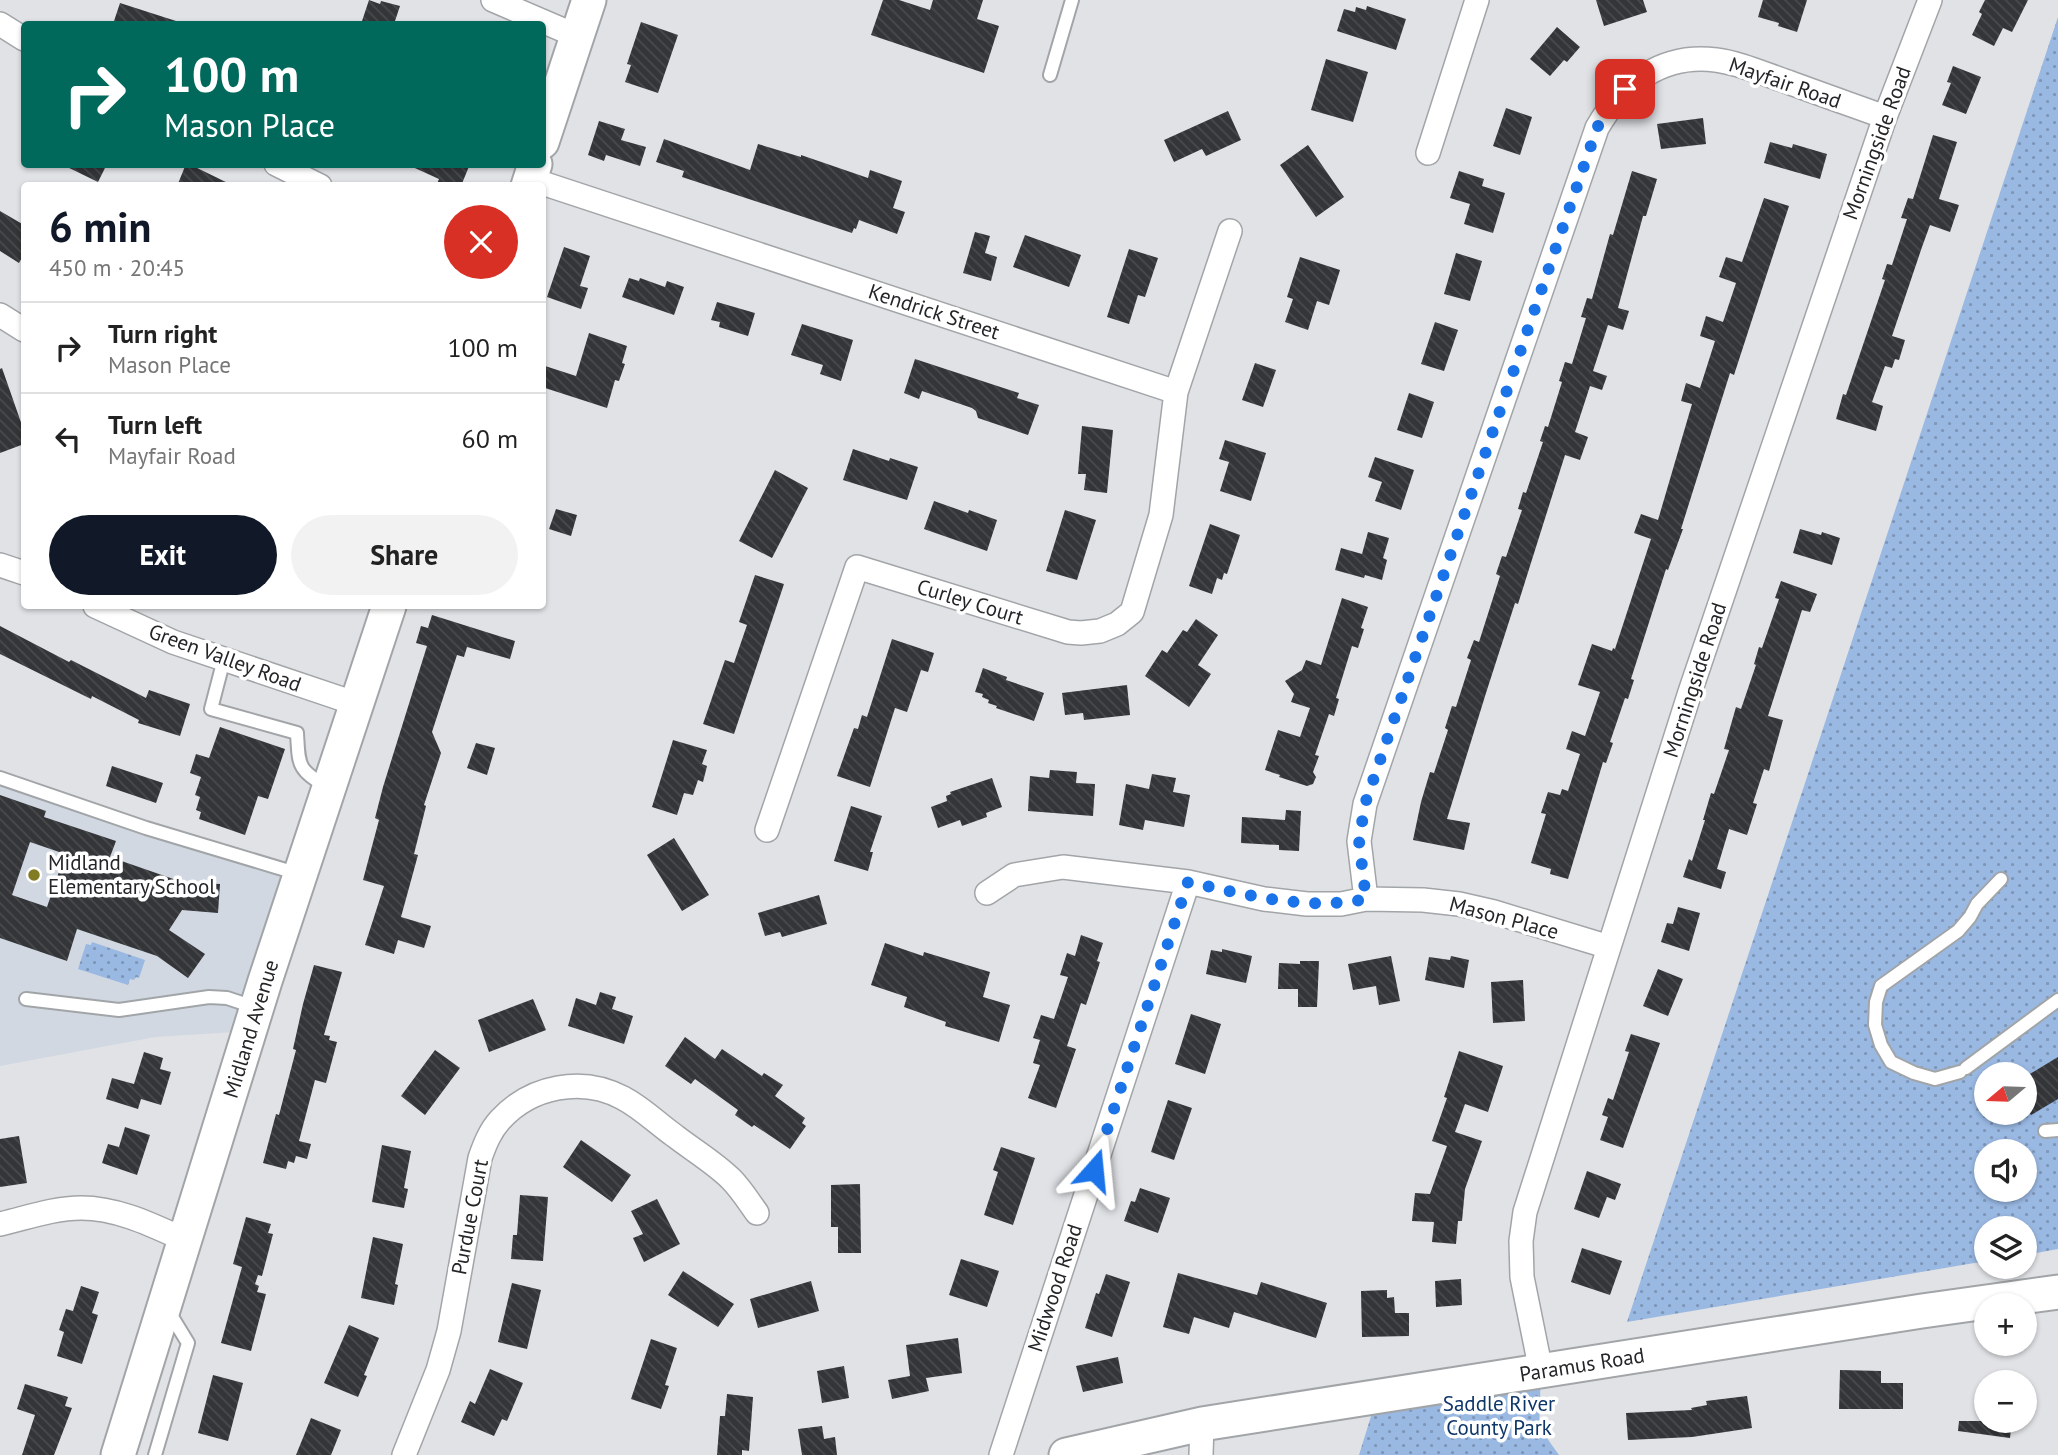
<!DOCTYPE html>
<meta charset="utf-8">
<style>
body{margin:0;font-family:"PT Sans",sans-serif;background:#f2f2f2;color:#222;height:100vh;display:flex;flex-direction:column;font-size:26px;white-space:nowrap}
*{box-sizing:border-box;margin:0}
p{font-size:23px;color:#767676}
.icon{flex:none;width:38px;height:38px;fill:none;stroke:currentColor;stroke-width:2;stroke-linecap:round;stroke-linejoin:round}
.map{position:relative;flex:1;overflow:hidden}
.sheet{position:absolute;left:21px;top:182px;width:525px;height:427px;display:flex;flex-direction:column;background:#fff;border-radius:7px;box-shadow:0 2px 5px #0004}
.sheet>*{flex:none}
.banner{position:absolute;left:21px;top:21px;width:525px;height:147px;border-radius:7px;box-shadow:0 2px 5px #0004;background:#00695c;color:#fff;overflow:hidden}
.needle{width:46px;rotate:251deg}
.tools{position:absolute;left:1974px;top:1062px;display:grid;gap:14px}
.tools a{display:grid;place-items:center;width:63px;height:63px;border-radius:50%;background:#fff;box-shadow:0 2px 5px #0004;font-size:35px}
.pin{position:absolute;display:grid;place-items:center;width:60px;height:60px;color:#fff;margin:-30px;border-radius:14px;box-shadow:0 4px 10px #0006}
.me{position:absolute;width:77px;margin:-38px;rotate:18deg;stroke-linejoin:round;filter:drop-shadow(0 0 5px #0008)}
.turn{display:flex;align-items:center;gap:24px;height:147px;padding:0 28px;font-size:32px}
.turn .icon{width:91px;height:91px;stroke-width:2.5}
.turn b{display:block;font-size:49px;line-height:60px}
.round{display:grid;place-items:center;flex:none;width:74px;height:74px;border-radius:37px;background:#f2f2f2}
.head{display:flex;align-items:center;justify-content:space-between;height:119px;padding:0 28px}
h1{font-size:42px;font-weight:700;line-height:52px;color:#111827}
.primary-button{display:flex;gap:14px;margin-top:auto;padding:14px 28px}
.primary-button a{flex:1;height:80px;border-radius:42px;background:#111827;color:#fff;font-size:28px;font-weight:700;line-height:80px;text-align:center}
.primary-button a+a{background:#f2f2f2;color:#222}
ul{padding:0;list-style:none}
li{display:flex;align-items:center;gap:21px;height:91px;padding:0 28px;border-top:2px solid #e0e0e0}
li div{flex:1}
li b{display:block;font-size:26px}
li em{font-style:normal}
.map>svg:first-child{display:block}
.built{fill:#d1d8e2}
.grass{fill:url(#grass-dots);fill-rule:evenodd}
.building{fill:url(#building-back-hatch);fill-rule:evenodd}
.lines{fill:none;stroke-linecap:round;stroke-linejoin:round}
.lane-casing{stroke:#a2a5a8;stroke-width:16}
.street-casing{stroke:#a2a5a8;stroke-width:26}
.secondary-casing{stroke:#a2a5a8;stroke-width:37}
.lane{stroke:#fff;stroke-width:12}
.street{stroke:#fff;stroke-width:23}
.secondary{stroke:#fff;stroke-width:33}
.route{stroke:#1a73e8;stroke-width:12;stroke-dasharray:0 21.6}
.poi-dot{fill:#817c23;stroke:#fff;stroke-width:2.5}
.labels{text-anchor:middle;stroke-width:7;stroke-linejoin:round;paint-order:stroke}
.street-label{font-size:21px;fill:#242527;stroke:#fff}
.poi-label{font-size:21px;fill:#242527;stroke:#fff;text-anchor:start}
.park-label{font-size:21px;fill:#0e3668;stroke:#fff}
</style>
<div class="map">
<svg width="2058" height="1455" viewBox="0 0 2058 1455">
<defs>
<pattern id="grass-dots" width="8" height="8" patternUnits="userSpaceOnUse" patternTransform="scale(1.75)"><rect width="8" height="8" fill="#99b8e2"/><path d="M2 2h.1M6 6h.1" fill="none" stroke="#7d95b7" stroke-width="1.8" stroke-linecap="round"/></pattern>
<pattern id="building-back-hatch" width="6" height="6" patternUnits="userSpaceOnUse" patternTransform="scale(1.75)"><rect width="6" height="6" fill="#333538"/><path d="M-1 5l2 2M0 0l6 6M5-1l2 2" fill="none" stroke="#484a4c"/></pattern>
</defs>
<rect width="100%" height="100%" fill="#e0e2e6"/>
<!-- built -->
<path class="built" d="M0 777 300 874 250 1031 155 1037 0 1066Z"/>
<!-- grass -->
<path class="grass" d="M2058 17V1249L2025 1255V1228H1986V1261L1627 1322ZM1986 1074H2025V1113H1986ZM1986 1152H2025V1190H1986Z
M92 942 145 960 139 978 136 977 134 980 130 979 128 985 78 969 86 944 91 945Z
M1541 1371 1539 1427 1559 1455H1359L1377 1397Z"/>
<!-- building -->
<path class="building" d="M369 0 380 4 381 1 400 6 394 24H361Z
M883 0H899L930 10 933 0H983L977 19 999 26 984 73 871 35Z
M1596 0H1643L1647 12 1604 26Z
M1763 0H1807L1797 32 1778 26 1779 23 1758 17Z
M1985 0H2028L2012 32 2003 28 1994 46 1972 35 1982 14 1979 12Z
M120 3 176 21 175 24H113Z
M1367 6 1406 19 1396 50 1337 31 1344 9 1355 12 1356 7 1366 10Z
M641 22 678 35 658 93 625 82 631 65 627 64Z
M1557 27 1580 47 1567 62 1564 60 1550 76 1530 59Z
M1326 59 1368 72 1353 122 1311 110Z
M1953 66 1981 77 1966 114 1942 105 1951 83 1947 82Z
M1506 108 1532 117 1520 155 1493 146Z
M1228 111 1241 140 1206 156 1202 149 1174 162 1164 140Z
M1703 118 1706 144 1661 149 1657 124Z
M599 121 625 129 621 140 646 147 640 166 606 155 604 161 588 155Z
M1933 135 1957 142 1939 199 1959 205 1950 232 1930 225 1922 247 1892 336 1905 340 1899 360 1895 359 1892 368 1885 366 1872 402 1883 406 1876 431 1836 419 1843 394 1846 395 1885 280 1882 279 1887 264 1892 265 1907 219 1901 218 1908 198 1913 199Z
M664 139 750 170 758 144 801 157V155L868 178 870 170 902 181 893 208 905 212 897 234 859 220 856 229 854 228 852 233 682 177 684 171 656 162Z
M1770 142 1792 148 1793 144 1827 154 1820 179 1764 163Z
M1308 145 1344 197 1316 217 1280 165Z
M61 164H107L98 182Z
M186 164H189L234 186H177Z
M406 164H470L461 186H436L439 179Z
M1459 171 1484 179 1482 186 1505 193 1493 233 1464 224 1470 204 1450 198Z
M1632 171 1657 179 1646 216H1643L1618 308 1629 311 1623 330 1608 325 1593 371 1607 376 1602 390 1590 386 1575 432 1588 437 1580 460 1565 455 1518 604 1515 603 1486 693 1447 819 1470 823 1464 850 1413 840 1421 802 1430 772 1434 773 1448 730 1445 728 1452 706 1456 707 1471 660 1467 658 1474 640 1479 642 1500 576 1496 574 1502 556 1506 557 1522 510 1518 509 1523 492 1526 493 1543 442 1540 441 1545 426 1548 427 1562 382 1559 381 1565 362 1572 364 1586 318 1581 317 1587 298 1592 299 1610 234 1613 235Z
M1764 198 1789 206 1734 375 1730 373 1681 529H1683L1668 570 1666 569 1631 679 1634 680 1628 699 1625 698 1610 742 1613 743 1606 763 1603 762 1568 879 1550 874 1551 869 1531 863 1546 814 1541 813 1548 792 1560 795 1562 789 1568 791 1580 754 1566 749 1572 731 1585 736 1600 692 1578 685 1592 644 1612 651 1613 648 1615 649 1651 539 1634 533 1641 514 1658 520 1692 404 1681 401 1686 383 1700 388 1715 341 1700 336 1706 316 1723 322 1736 283 1719 277 1726 257 1742 262Z
M0 211 24 225V254L19 263 0 251Z
M975 232 990 236 985 253 997 257 991 281 963 273Z
M1025 235 1081 255 1069 287 1013 267Z
M564 247 590 256 580 286 588 288 581 309 547 297Z
M1129 249 1158 258 1145 297 1138 295 1129 324 1107 317Z
M1456 253 1482 261 1470 301 1444 294Z
M1300 257 1340 270 1329 305 1317 301 1308 330 1285 322 1293 299 1287 297Z
M629 278 639 281 640 278 665 287 667 281 684 287 674 315 622 297Z
M717 302 755 313 748 336 719 327 720 322 711 320Z
M1435 322 1458 330 1444 371 1421 364Z
M802 324 853 340 841 381 820 374 823 365 791 355Z
M589 333 627 346 622 363 625 364 619 381 615 380 607 408 542 387V365L576 376Z
M915 359 1019 393 1017 398 1039 405 1028 435 978 418 976 411 972 408 922 391 919 399 904 393Z
M1255 363 1276 370 1263 407 1242 400Z
M2 368 24 431V444L0 453V369Z
M1409 393 1434 402 1422 438 1397 430Z
M1082 426 1113 430 1107 493 1084 490 1086 474H1078Z
M1225 440 1266 453 1251 501 1220 491 1229 462 1219 459Z
M853 449 889 461 890 458 918 467 907 500 843 480Z
M1375 457 1414 470 1401 510 1375 501 1382 482 1368 477Z
M775 470 808 488 772 558 739 541Z
M934 501 968 513 969 510 997 520 987 551 924 529Z
M556 509 577 515 571 536 549 529Z
M1065 510 1096 520 1077 580 1046 571Z
M1210 524 1240 535 1227 574 1224 573 1222 580 1217 578 1212 594 1189 586Z
M1800 529 1821 535 1822 532 1840 538 1832 565 1793 553Z
M1368 532 1389 538 1383 558 1387 560 1382 580 1365 575 1364 578 1335 570 1341 548 1362 554Z
M755 575 784 584 734 734 703 724 725 660 734 663 747 625 739 622Z
M1781 581 1817 594 1810 612 1802 610 1768 716 1783 720 1769 771 1764 769 1753 803 1757 804 1747 835 1729 829 1717 869 1726 872 1721 889 1683 877 1689 859 1692 861 1705 820H1703L1711 793 1714 794 1729 750 1724 749 1736 707 1741 709 1756 665 1754 664 1759 647 1762 648 1779 599 1775 598Z
M1342 598 1368 607 1361 628 1364 629 1358 648 1352 646 1336 698 1339 699 1334 716 1329 714 1315 755 1319 756 1313 772 1316 777 1313 784 1307 786 1279 777 1280 775 1265 770 1278 730 1300 737 1310 708 1291 702 1294 694 1285 681 1302 670 1306 660 1321 665Z
M432 615 515 641 510 659 467 647 464 657 457 655 432 732 441 753 424 805 426 806 414 854 418 855 401 917 431 926 424 948 398 940 394 954 365 945 384 886 363 880 379 820 375 818 383 787 427 646 416 643 421 626 428 628Z
M1196 619 1218 635 1198 665 1211 674 1189 707 1145 676 1162 650 1167 653 1183 630 1187 632Z
M0 626 69 662 71 660 146 698 149 690 190 704 180 736 138 723 139 720 92 696 91 699 0 654Z
M892 639 934 653 928 672 921 670 907 712 895 708 870 787 837 776 854 728 858 729 862 715 867 717Z
M983 668 1007 677 1006 680 1044 693 1034 721 996 708 997 706 988 703 989 700 982 697 983 694 975 692Z
M1127 685 1130 715 1084 720 1083 713 1065 715 1062 693Z
M220 727 285 749 268 799 258 796 245 835 199 819 201 812 196 810 200 797 195 795 201 777 190 773 196 754 209 758Z
M673 740 707 750 702 764 707 766 703 782 698 780 693 795 684 793 677 815 652 807Z
M476 743 495 748 487 775 467 768Z
M112 766 163 783 156 803 106 786Z
M1050 770 1077 772 1076 783 1095 784 1093 816 1028 811 1030 776 1049 778Z
M1152 774 1176 778 1173 792 1190 795 1184 827 1145 820 1143 830 1119 825 1126 784 1149 789Z
M992 778 1002 807 986 813 987 817 962 826 960 820 938 828 931 807 947 801 946 796 951 794 950 792Z
M0 795 46 811 44 817 116 841 110 857 182 882 220 884 218 913 182 910 169 930 205 954 188 978 157 956 77 929 67 961 0 938ZM30 842 65 854 47 907 12 895Z
M851 806 882 816 870 852H873L868 871 834 861Z
M1286 810 1301 811 1299 851 1279 850V845L1241 843 1242 817 1285 820Z
M674 838 709 895 682 911 647 855Z
M819 895 827 924 782 937 780 932 765 936 758 913Z
M1678 907 1700 913 1689 951 1661 942 1667 923 1673 924Z
M1081 935 1103 943 1097 961 1100 962 1086 1005 1081 1003 1067 1046 1076 1049 1056 1108 1028 1098 1040 1065 1033 1063 1040 1040 1033 1038 1041 1015 1054 1019 1068 977 1060 975 1067 953 1075 956Z
M885 943 923 956 924 952 990 972 983 997 1010 1005 999 1042 945 1026 946 1022 904 1007 907 997 871 985Z
M1222 949 1252 956 1246 983 1206 974 1211 950 1222 952Z
M1391 956 1400 1001 1379 1005 1376 986 1353 990 1348 964Z
M1451 956 1469 960 1464 988 1425 980 1429 957 1450 960Z
M1300 961H1319L1317 1007H1298V989H1278L1279 963 1300 964Z
M314 965 342 972 324 1035 330 1036 329 1040 337 1042 326 1083 315 1080 299 1141 311 1144 307 1159 296 1156 294 1163 288 1161 286 1169 263 1163 276 1114 279 1115 296 1050 293 1049 303 1004Z
M1658 969 1683 979 1668 1016 1643 1006Z
M1523 980 1525 1021 1493 1023 1491 982Z
M600 992 616 997 612 1009 633 1016 624 1044 568 1026 576 998 596 1005Z
M533 999 546 1030 489 1052 478 1020Z
M1191 1014 1221 1024 1205 1074 1175 1064Z
M1631 1034 1660 1043 1623 1148 1600 1140 1608 1117 1602 1115 1608 1098 1613 1100 1629 1052 1625 1051Z
M685 1037 715 1059 722 1049 762 1076 764 1073 783 1085 775 1096 805 1118 802 1123 806 1126 790 1149 754 1125 752 1127 735 1115 738 1110 695 1079 691 1084 665 1066Z
M435 1050 460 1068 425 1115 401 1096Z
M1459 1051 1503 1066 1488 1112 1465 1104 1455 1132 1482 1141 1465 1189 1462 1221H1458L1456 1244 1432 1242 1434 1222 1412 1221 1415 1193 1430 1194 1447 1146 1432 1141 1447 1098 1444 1097Z
M144 1052 163 1058 160 1069 171 1072 161 1105 141 1099 138 1109 106 1099 112 1078 134 1084Z
M2058 1057V1099L2031 1115 2025 1105V1077Z
M1168 1100 1192 1108 1174 1160 1151 1152Z
M125 1127 150 1135 137 1175 102 1163 108 1144 119 1147Z
M19 1136 27 1183 0 1187V1139Z
M581 1140 631 1175 612 1202 563 1167Z
M382 1145 411 1151 404 1188 408 1189 404 1208 372 1202Z
M1001 1147 1035 1158 1013 1225 984 1215 998 1172 993 1170Z
M1587 1171 1621 1184 1615 1200 1607 1197 1599 1218 1574 1209Z
M860 1184 861 1253H838V1227H831V1185Z
M1140 1188 1170 1198 1158 1233 1124 1221 1131 1201 1135 1202Z
M520 1195 548 1197 543 1261 511 1259 513 1235H517Z
M657 1199 680 1244 644 1262 633 1238 643 1234 631 1211Z
M246 1217 271 1224 268 1233 273 1234 262 1276 258 1275 255 1284 259 1286 257 1292 266 1294 251 1351 221 1343 242 1267 233 1264Z
M373 1237 403 1244 395 1284 398 1285 394 1305 361 1298Z
M1582 1248 1622 1261 1610 1295 1571 1282Z
M961 1259 999 1271 987 1307 949 1295Z
M683 1271 734 1304 718 1327 668 1295Z
M1178 1273 1257 1295 1261 1282 1327 1303 1316 1338 1234 1312 1229 1328 1194 1317 1189 1334 1163 1327Z
M1106 1274 1130 1282 1112 1337 1085 1328 1096 1293 1099 1294Z
M1461 1279 1462 1305 1436 1307 1435 1281Z
M811 1281 819 1311 758 1328 750 1299Z
M512 1283 541 1290 527 1349 498 1342Z
M81 1286 99 1292 92 1313 98 1315 82 1364 57 1356 64 1332 59 1330 66 1309 73 1311Z
M1387 1290V1298L1394 1297 1395 1313H1409V1336L1362 1337 1361 1291Z
M349 1325 379 1338 364 1375 367 1376 358 1397 324 1383Z
M958 1338 962 1373 926 1378 929 1391 892 1399 888 1380 910 1376 906 1345Z
M651 1339 677 1348 665 1385 669 1386 661 1409 631 1399Z
M1118 1357 1123 1383 1083 1392 1076 1366Z
M844 1366 849 1398 822 1403 817 1371Z
M490 1369 523 1383 507 1421 502 1419 494 1436 461 1422 470 1401 475 1404Z
M1840 1370 1881 1371V1383H1903V1409H1839Z
M213 1375 243 1383 228 1441 198 1433Z
M25 1384 68 1397 65 1406 72 1408 54 1455H22L35 1415 17 1409Z
M727 1394 753 1397 749 1451 742 1450V1455H717L720 1416H725Z
M1747 1396 1752 1428 1692 1437 1628 1440 1626 1413 1692 1410 1691 1408 1707 1405 1706 1401Z
M311 1418 341 1430 331 1455H296Z
M1959 1421H2012L2010 1438 1958 1431Z
M822 1426 824 1439 835 1437 837 1455H802L798 1429Z"/>
<g class="lines">
<!-- lane casing -->
<g class="lane-casing">
<path id="lane" d="M1050 75 1072 0
M224 659 211 709 297 733C299 766 297 769 327 787
M0 778 146 828 299 874
M26 999 119 1010 209 997 227 998 257 1008
M1966 1068 2058 1000
M1960 1072 1935 1079 1914 1073 1891 1062 1881 1045 1875 1025 1876 1002 1881 986 1958 931 1970 917 1977 904 2001 879
M2045 1131 2058 1130
M155 1455 188 1343 169 1312"/>
</g>
<!-- street casing -->
<g class="street-casing">
<path id="street" d="M493 0 577 36
M0 24 24 39
M1428 153 1477 0
M276 164 320 186
M530 179 1176 392
M0 315 24 330
M0 565 24 573
M95 606 173 642 357 704
M767 830 857 567 1068 632 1081 633 1100 631 1117 624 1132 612 1161 515 1176 392 1230 231
M987 893 1014 875 1063 867 1188 882 1264 899 1307 904H1341L1366 899 1423 900 1459 904 1494 912 1609 947
M1366 899 1359 841 1365 804 1597 128C1622 84 1662 53 1716 60 1740 63 1764 74 1788 82 1820 94 1852 105 1885 117
M0 1224C26 1218 54 1208 81 1208 118 1208 152 1225 185 1240
M1541 1371 1522 1277 1521 1241 1525 1212 1690 692 1885 117 1930 0
M404 1455 438 1370 449 1331 480 1158C485 1144 490 1131 500 1120 531 1086 582 1076 623 1098 642 1108 658 1124 675 1136 693 1150 715 1163 731 1179 741 1189 749 1202 757 1213
M1001 1455 1188 882
M1201 1455 1202 1424"/>
</g>
<!-- secondary casing -->
<g class="secondary-casing">
<path id="secondary" d="M542 142 589 0
M528 186 535 164
M118 1455 265 981 389 606
M1066 1455 1202 1424 1922 1311 2058 1292"/>
</g>
<!-- lane -->
<use href="#lane" class="lane"/>
<!-- street -->
<use href="#street" class="street"/>
<!-- secondary -->
<use href="#secondary" class="secondary"/>
</g>
<g class="lines">
<!-- route -->
<path class="route" d="M1094 1170 1188 882C1248 895 1305 911 1366 899L1359 841 1365 804 1597 128 1609 106 1625 89"/>
</g>
<!-- markers -->
<circle class="poi-dot" cx="34" cy="875" r="7"/>
<g class="labels">
<!-- street labels -->
<g class="street-label">
<text transform="translate(1785 83) rotate(19)" y="7">Mayfair Road</text>
<text transform="translate(1877 143) rotate(-70)" y="7">Morningside Road</text>
<text transform="translate(934 312) rotate(18)" y="7">Kendrick Street</text>
<text transform="translate(970 602) rotate(17)" y="7">Curley Court</text>
<text transform="translate(225 658) rotate(20)" y="7">Green Valley Road</text>
<text transform="translate(1695 680) rotate(-72)" y="7">Morningside Road</text>
<text transform="translate(1504 918) rotate(15)" y="7">Mason Place</text>
<text transform="translate(251 1029) rotate(-73)" y="7">Midland Avenue</text>
<text transform="translate(470 1217) rotate(-79)" y="7">Purdue Court</text>
<text transform="translate(1055 1288) rotate(-72)" y="7">Midwood Road</text>
<text transform="translate(1582 1365) rotate(-9)" y="7">Paramus Road</text>
</g>
<!-- poi labels -->
<g class="poi-label">
<text x="48" y="870">Midland<tspan x="48" dy="24">Elementary School</tspan></text>
</g>
<!-- park labels -->
<g class="park-label">
<text x="1499" y="1411">Saddle River<tspan x="1499" dy="24">County Park</tspan></text>
</g>
</g>
</svg>
<div class="tools">
<a><svg class="needle" viewBox="-14 -14 28 28"><path d="M0-13l5 13h-10z" fill="#e53935"/><path d="M0 13l5-13h-10z" fill="#767676"/></svg></a>
<a><svg class="icon" aria-label="sound" viewBox="0 0 24 24"><path d="M4 9h4l5-4v14l-5-4H4zM17 9q2 3 0 6"/></svg></a>
<a><svg class="icon" aria-label="layers" viewBox="0 0 24 24"><path d="M12 4l9 5-9 5-9-5zM3 14l9 5 9-5"/></svg></a>
<a>+</a>
<a>−</a>
</div>
<div class="pin" style="left:1625px;top:89px;background:#d93025"><svg class="icon" aria-label="arrive" viewBox="0 0 24 24"><path d="M6 21V4h12l-3 4 3 4H6"/></svg></div>
<svg class="me" style="left:1094px;top:1170px" viewBox="-20 -20 40 40"><path d="M0-17L14 15 0 8-14 15z" fill="#1a73e8" stroke="#fff" stroke-width="4"/></svg>
<div class="banner">
<div class="turn"><svg class="icon" aria-label="right" viewBox="0 0 24 24"><path d="M7 20v-9h11M14 6l5 5-5 5"/></svg><div><b>100 m</b>Mason Place</div></div>
</div>
<section class="sheet">
<div class="head"><div><h1>6 min</h1><p>450 m · 20:45</p></div><a class="round" style="background:#d93025;color:#fff"><svg class="icon" aria-label="close" viewBox="0 0 24 24"><path d="M6 6l12 12M18 6L6 18"/></svg></a></div>
<ul>
<li><svg class="icon" aria-label="right" viewBox="0 0 24 24"><path d="M7 20v-9h11M14 6l5 5-5 5"/></svg><div><b>Turn right</b><p>Mason Place</p></div><em>100 m</em></li>
<li><svg class="icon" aria-label="left" viewBox="0 0 24 24"><path d="M17 20v-9H6M10 6l-5 5 5 5"/></svg><div><b>Turn left</b><p>Mayfair Road</p></div><em>60 m</em></li>
</ul>
<div class="primary-button"><a>Exit</a><a>Share</a></div>
</section>
</div>
